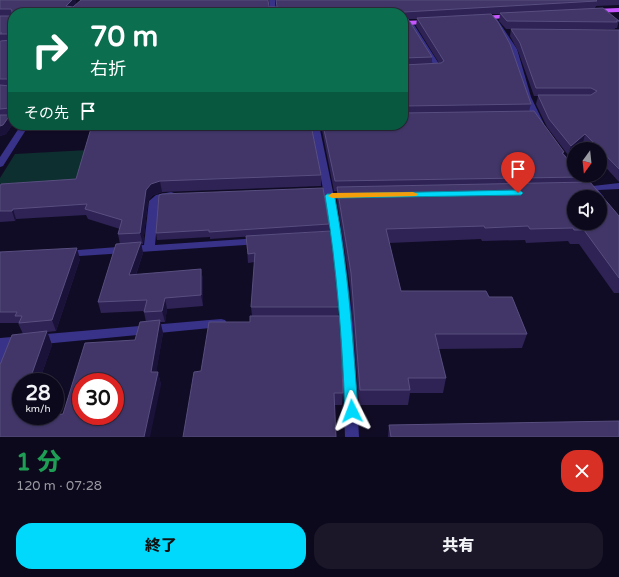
<!DOCTYPE html>
<html lang="ja">
<meta charset="utf-8">
<style>
body{margin:0;font-family:"Varela Round","Noto Sans JP",sans-serif;background:#1b1729;color:#f1f3f6;height:100vh;display:flex;flex-direction:column;font-size:15px;white-space:nowrap}
*{box-sizing:border-box;margin:0}
p{font-size:13px;color:#9a9aa3}
.icon{flex:none;width:22px;height:22px;fill:none;stroke:currentColor;stroke-width:2;stroke-linecap:round;stroke-linejoin:round}
.map{position:relative;height:437px;overflow:hidden}
.side{display:flex;flex-direction:column;background:#0d091c;flex:1}
.side>*{flex:none}
.guide{position:absolute;left:8px;top:8px;width:400px;height:122px;border-radius:16px;box-shadow:0 1px 3px #0004,0 0 0 1px #2d2a3b;background:#0b6e4f;color:#fff;overflow:hidden}
.needle{width:26px;rotate:195deg}
.tools{position:absolute;left:567px;top:142px;display:grid;gap:8px}
.tools a{display:grid;place-items:center;width:40px;height:40px;border-radius:50%;background:#0d091c;box-shadow:0 1px 3px #0004,0 0 0 1px #2d2a3b;font-size:20px}
.speed{position:absolute;left:12px;top:373px;display:flex;gap:8px;font-size:20px;font-weight:700;text-align:center}
.speed>*{display:grid;place-content:center;width:52px;height:52px;border-radius:50%;background:#0d091c;box-shadow:0 1px 3px #0004,0 0 0 1px #2d2a3b;line-height:1}
.speed small{font-size:10px;font-weight:400}
.speed .limit{border:6px solid #d22;background:#fff;color:#111}
.pin{position:absolute;display:grid;place-items:center;width:34px;height:34px;color:#fff;margin:-41px -17px;border-radius:50% 50% 50% 0;rotate:-45deg;box-shadow:0 0 4px #0007}
.pin .icon{rotate:45deg}
.me{position:absolute;width:44px;margin:-22px;rotate:357deg;stroke-linejoin:round;filter:drop-shadow(0 0 3px #0008)}
.turn{display:flex;align-items:center;gap:14px;height:84px;padding:0 16px;font-size:18px}
.turn .icon{width:52px;height:52px;stroke-width:2.5}
.turn b{display:block;font-size:28px;line-height:34px}
.then{display:flex;align-items:center;height:38px;padding:0 16px;background:#0003;gap:8px;font-size:15px}
.round{display:grid;place-items:center;flex:none;width:42px;height:42px;border-radius:16px;background:#1b1729}
.summary{display:flex;align-items:center;justify-content:space-between;height:68px;padding:0 16px}
h1{font-size:24px;font-weight:800;line-height:30px;color:#1e9e55}
.cta{display:flex;gap:8px;margin-top:auto;padding:8px 16px}
.cta a{flex:1;height:46px;border-radius:16px;background:#00d9fb;color:#111;font-size:16px;font-weight:800;line-height:46px;text-align:center}
.cta a+a{background:#1b1729;color:#f1f3f6}
.map>svg:first-child{display:block}
.green{fill:#0e2f2f}
.lines{fill:none;stroke-linecap:round;stroke-linejoin:round}
.minor{fill:#383289;fill-rule:evenodd}
.major{fill:#c657ff;fill-rule:evenodd}
.wall{fill:#2f2355;fill-rule:evenodd}
.shaded-wall{fill:#1b123a}
.building{fill:#413667;stroke:#584e7f;fill-rule:evenodd}
.route{fill:#00d9fb;stroke:#008da3}
.slow{fill:#f59e0b}
</style>
<div class="map">
<svg width="619" height="437" viewBox="0 0 619 437">
<rect width="100%" height="100%" fill="#110c25"/>
<!-- green -->
<path class="green" d="M88 150 75 180 0 184V178L15 154Z"/>
<g class="lines">
<!-- minor -->
<path class="minor" d="M269 0H275L276 13H270Z
M493 19H497L517 49 531 97 544 124 543 126H537C522 102 521 74 511 49 507 38 499 29 492 20Z
M408 22 413 23 441 67 440 70 431 71 428 69 435 67 407 23Z
M21 125H29L3 166 0 167V157Z
M311 125H319L342 235 353 323 359 437H345L341 327 323 326 321 323 323 320 340 319 332 239 319 240 314 237 315 235 331 232Z
M574 174 583 175 593 186 619 183V189L598 190 604 197 600 200V197H594L590 193 582 195 579 194 577 192 585 188Z
M171 192 174 193 176 195 174 197 163 199 159 201 155 245 259 238 264 241 259 244 65 257 60 254 65 251 144 245 149 201 156 195Z
M221 319 225 320 227 323 225 326 221 327 12 347 5 363 0 364V338Z"/>
<!-- major -->
<path class="major" d="M619 8V12L593 13 590 11 593 9Z
M513 14 515 15V17L481 20 478 18 481 16Z
M403 21 429 20 432 22 429 24 403 25Z"/>
</g>
<!-- wall -->
<path class="wall" d="M0 0H76V4L73 7H277L276 0H619V5L596 6 595 8 619 20 617 28H615V29H506L499 21 500 14H491L531 104 529 111 583 177 582 183 619 216V293H614L579 244H570L568 241 526 243 525 240 482 241 481 239 389 243 401 291 489 297 527 334 522 348 438 349 446 378 443 393H410L408 405H359L350 287 337 200V191H334L321 125H403V13H13V118H11L13 124 6 134 0 136V41H2L0 40ZM408 19H417L416 26 439 63 432 64V57Z
M511 29 619 30V182L600 161V149H589L583 143 575 149H574L568 155 547 127 536 104 538 96H534L518 51 510 36Z
M321 175V186L162 192 153 195 148 201 143 244H141L143 253 136 275 201 269 203 280V306L167 309 165 322H160L163 333 156 372H158L161 385 0 437 23 334 18 323H0V252L80 259 56 331 47 332 52 345 39 382H21V416H28V417L63 414 135 340 146 322 144 312V311L101 313 98 302 120 244 118 234 120 229 88 219 86 215 16 219 15 221 0 222V186L76 179Z
M159 195 329 224V231L210 239V237L157 240 156 233Z
M246 236 339 307 338 316 343 393 342 405H335L201 371 250 322 252 316 251 307 255 262 248 263Z
M389 425 619 437H388Z"/>
<!-- shaded-wall -->
<path class="shaded-wall" d="M72 0H76V4L68 13 66 6Z
M10 115 13 124 6 134 0 136V126Z
M585 134 583 143 575 149H574V150L568 155 571 146Z
M160 181 162 192 153 195 148 201 143 244 140 233 146 190 151 184Z
M13 209 16 219 15 221 12 211Z
M141 242 143 253 132 286 129 275Z
M77 248 80 259 56 331 52 320Z
M201 269 203 280V306L201 295Z
M165 298 167 309 165 322 162 311Z
M160 320 163 333 154 386 151 372Z
M47 331 52 345 39 382H29Z
M158 372 161 385 150 437H144Z
M21 407V416H28L27 421 19 417Z"/>
<!-- building -->
<path class="building" d="M0 0H72L66 6 73 7 81 0H268L269 7H277L276 0H596L597 1 404 12 403 13H13V111L12 113 10 108 0 109V85L10 86 12 80 10 79H0V41L12 40V34H0L2 33H0V16H12V11L11 9H0Z
M603 8 619 21H616L617 22 507 21 500 13Z
M491 14 498 22 510 44 531 104 404 106 403 107V64L404 65 441 63 444 61 417 18Z
M403 19H408L432 57 404 58 403 61Z
M511 29 619 30V169L585 134 571 146 549 119 538 95H591L597 91 591 88H536L520 43Z
M534 111 564 152 562 153 574 166V175H581L583 177 335 181 323 125H403V113Z
M0 115H10L3 125 0 126Z
M92 125H311L321 175 160 181 151 184 146 190 140 233 118 234 122 220 85 209 87 204 13 209 12 211H0V186L1 184 76 179Z
M590 182 619 216V278L584 230H574L573 228 530 229 528 226 485 228 484 226 386 229 401 291H486L489 297H512L527 334H435L446 378H408L410 390H360L351 273 337 187ZM574 197H600V223H574Z
M323 188 329 224 209 232V230L156 233 159 195 162 194Z
M331 231 339 307H251L255 253 248 254 246 236Z
M141 242 129 275 201 269V295L165 298 162 311 144 312 147 300 98 302 116 244Z
M77 248 52 320 19 323 22 316H15L17 312H0V252Z
M250 316H340L343 393H334L336 437H183L194 372 201 371 209 322H250Z
M160 320 151 372H158L144 437H0V365L12 335 47 331 29 382H21V407L20 409H21V410L19 417 37 416H55V415L63 414 85 343 135 340 140 322ZM81 382H115V416H81Z
M619 421V437H391L389 425Z"/>
<!-- route -->
<path class="route" d="M518 190 521 191 523 193 521 195 335 198C348 269 353 339 358 411L357 415 352 416 347 415 345 411C342 339 337 267 325 196L327 194Z"/>
<!-- slow -->
<path class="slow" d="M413 192 418 194 416 196 332 198 328 196 332 193Z"/>
</svg>
<div class="tools">
<a><svg class="needle" viewBox="-14 -14 28 28"><path d="M0-13l5 13h-10z" fill="#e53935"/><path d="M0 13l5-13h-10z" fill="#9a9aa3"/></svg></a>
<a><svg class="icon" aria-label="sound" viewBox="0 0 24 24"><path d="M4 9h4l5-4v14l-5-4H4zM17 9q2 3 0 6"/></svg></a>
</div>
<div class="speed"><div>28<small>km/h</small></div><div class="limit">30</div></div>
<div class="pin" style="left:518px;top:193px;background:#d93025"><svg class="icon" aria-label="arrive" viewBox="0 0 24 24"><path d="M6 21V4h12l-3 4 3 4H6"/></svg></div>
<svg class="me" style="left:352px;top:411px" viewBox="-20 -20 40 40"><path d="M0-17L14 15 0 8-14 15z" fill="#00d9fb" stroke="#fff" stroke-width="4"/></svg>
<div class="guide">
<div class="turn"><svg class="icon" aria-label="right" viewBox="0 0 24 24"><path d="M7 20v-9h11M14 6l5 5-5 5"/></svg><div><b>70 m</b>右折</div></div>
<div class="then">その先<svg class="icon" aria-label="arrive" viewBox="0 0 24 24"><path d="M6 21V4h12l-3 4 3 4H6"/></svg></div>
</div>
</div>
<section class="side">
<div class="summary"><div><h1>1 分</h1><p>120 m · 07:28</p></div><a class="round" style="background:#d93025;color:#fff"><svg class="icon" aria-label="close" viewBox="0 0 24 24"><path d="M6 6l12 12M18 6L6 18"/></svg></a></div>
<div class="cta"><a>終了</a><a>共有</a></div>
</section>
